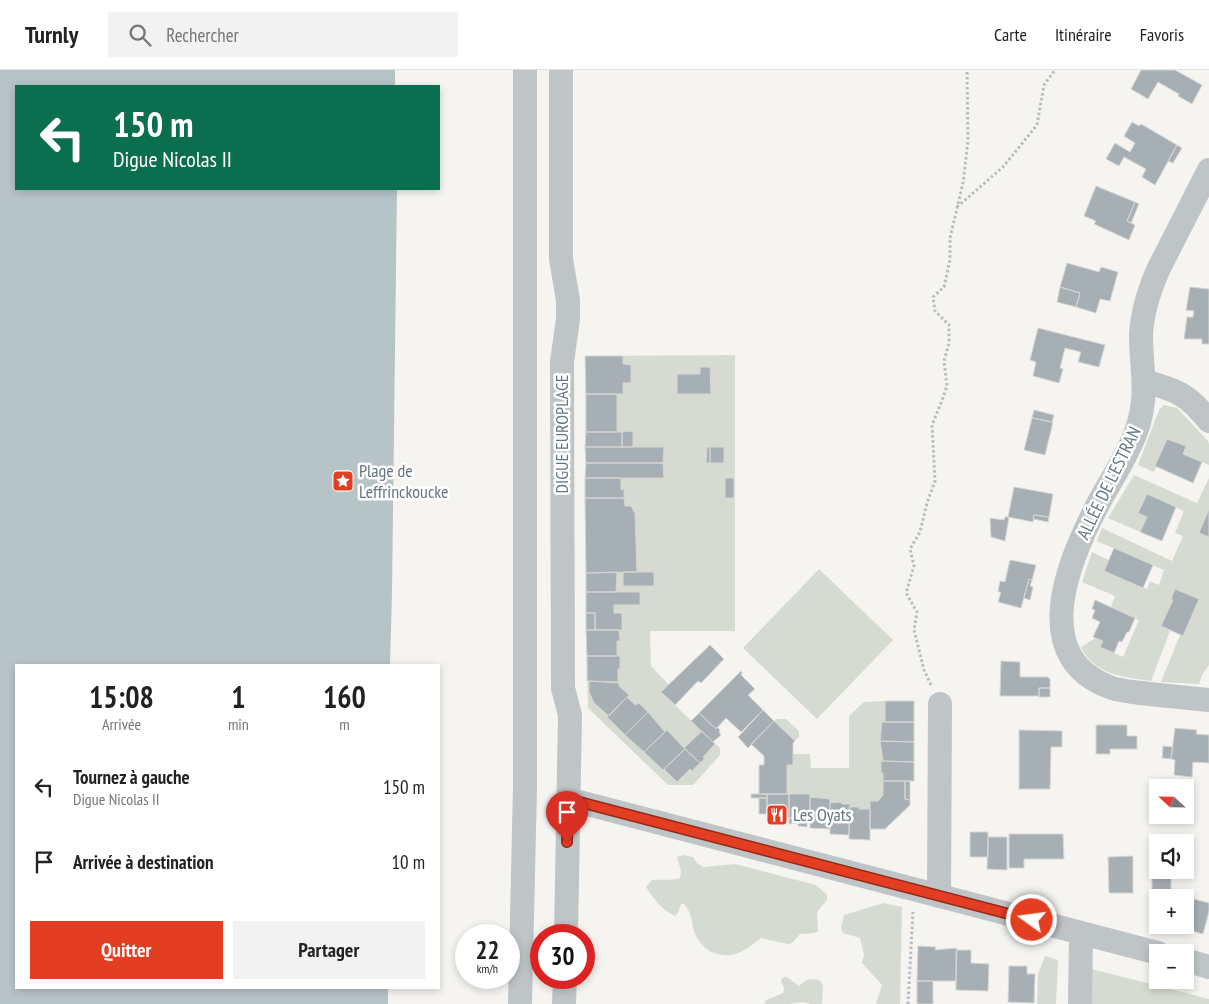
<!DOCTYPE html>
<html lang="fr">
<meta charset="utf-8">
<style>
body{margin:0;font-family:"PT Sans Narrow",sans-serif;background:#f2f2f2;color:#222;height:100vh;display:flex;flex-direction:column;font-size:19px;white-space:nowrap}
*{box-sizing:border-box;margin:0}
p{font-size:16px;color:#767676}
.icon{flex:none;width:28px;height:28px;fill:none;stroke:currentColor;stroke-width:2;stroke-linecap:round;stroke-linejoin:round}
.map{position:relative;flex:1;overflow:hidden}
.panel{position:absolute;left:15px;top:594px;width:425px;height:325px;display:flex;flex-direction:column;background:#fff;border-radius:0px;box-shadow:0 2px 8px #0003}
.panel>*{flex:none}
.top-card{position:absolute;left:15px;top:15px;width:425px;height:105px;border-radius:0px;box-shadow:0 2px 8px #0003;background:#0b6e4f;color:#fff;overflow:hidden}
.needle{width:32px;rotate:292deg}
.buttons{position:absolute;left:1149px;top:709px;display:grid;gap:10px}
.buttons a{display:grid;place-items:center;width:45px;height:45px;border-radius:0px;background:#fff;box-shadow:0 2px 8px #0003;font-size:25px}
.speed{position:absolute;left:455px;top:854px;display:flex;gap:10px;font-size:25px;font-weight:700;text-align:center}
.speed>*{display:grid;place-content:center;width:65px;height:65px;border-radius:50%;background:#fff;box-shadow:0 2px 8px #0003;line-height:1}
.speed small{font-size:12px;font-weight:400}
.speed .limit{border:8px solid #d22;background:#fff;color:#111}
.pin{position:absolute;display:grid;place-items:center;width:42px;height:42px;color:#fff;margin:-51px -21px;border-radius:50% 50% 50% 0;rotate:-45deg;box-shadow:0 0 5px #0007}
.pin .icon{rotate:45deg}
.me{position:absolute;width:55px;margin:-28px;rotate:284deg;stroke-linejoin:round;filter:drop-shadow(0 0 4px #0008)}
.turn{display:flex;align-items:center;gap:18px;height:105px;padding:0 15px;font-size:22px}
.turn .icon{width:65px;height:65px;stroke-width:2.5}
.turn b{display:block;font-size:35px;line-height:42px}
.eta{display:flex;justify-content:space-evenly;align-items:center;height:85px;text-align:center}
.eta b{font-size:30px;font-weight:800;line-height:35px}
.cta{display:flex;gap:10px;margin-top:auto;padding:10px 15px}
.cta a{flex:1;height:58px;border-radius:0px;background:#e33e22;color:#fff;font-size:20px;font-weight:800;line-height:58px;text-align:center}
.cta a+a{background:#f2f2f2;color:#222}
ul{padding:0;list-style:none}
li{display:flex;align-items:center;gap:15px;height:75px;padding:0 15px}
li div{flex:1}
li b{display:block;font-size:19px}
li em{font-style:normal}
header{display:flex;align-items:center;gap:30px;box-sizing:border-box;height:70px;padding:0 25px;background:#fff;border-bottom:1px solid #e0e0e0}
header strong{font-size:24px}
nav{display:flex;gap:28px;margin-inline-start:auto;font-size:18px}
.search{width:350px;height:45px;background:#f2f2f2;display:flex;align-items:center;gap:12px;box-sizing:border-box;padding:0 18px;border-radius:0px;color:#767676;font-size:19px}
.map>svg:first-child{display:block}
.green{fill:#d6dbd1}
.water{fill:#b7c4c7}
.building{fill:#a6b0b4;stroke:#d6d5d3}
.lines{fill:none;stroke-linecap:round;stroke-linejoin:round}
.path{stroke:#b9bcbe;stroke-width:3;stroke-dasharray:2.5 2.5;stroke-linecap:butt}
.street{stroke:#bfc4c6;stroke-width:24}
.route-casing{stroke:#942816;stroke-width:12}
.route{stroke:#e33e22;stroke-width:9}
.labels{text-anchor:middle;stroke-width:5;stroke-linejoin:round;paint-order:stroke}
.street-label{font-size:18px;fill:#637782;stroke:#fff}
.poi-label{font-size:18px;fill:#637782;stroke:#fff;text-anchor:start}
</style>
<header>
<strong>Turnly</strong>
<div class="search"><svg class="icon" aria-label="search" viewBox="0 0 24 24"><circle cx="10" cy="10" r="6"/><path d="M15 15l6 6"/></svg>Rechercher</div>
<nav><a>Carte</a><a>Itinéraire</a><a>Favoris</a></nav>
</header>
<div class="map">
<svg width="1209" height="934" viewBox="0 0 1209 934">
<rect width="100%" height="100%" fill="#f5f4f0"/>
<!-- green -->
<path class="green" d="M735 285V561H650L651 596 669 615 661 622 720 678V685L693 715H668L588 638 586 560 585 286Z
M1164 335 1177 338 1208 371 1209 374V395L1183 384 1185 376 1168 369 1154 402 1138 395 1159 340Z
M1134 405 1197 433 1209 408V439L1199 463 1209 467V595L1202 605 1199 614 1161 612 1180 565 1183 566 1199 529 1175 519 1171 529 1173 530 1161 556 1170 561 1151 611C1124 607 1094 605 1081 577L1096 568 1103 571 1100 577 1123 587 1139 550 1111 537 1115 526 1082 512 1092 482 1109 490 1104 501 1147 519 1150 511 1159 515 1164 500 1097 471 1102 458 1172 491 1183 466 1175 463 1184 441 1147 425 1138 443 1147 447 1140 462 1108 448Z
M819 499 893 570 817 649 743 578Z
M885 631V652L882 662H881V682L883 683V691L881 692V702L883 703V725L878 731H870V739H859L842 734 841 732 830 733V729L810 727V724H787V695L793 684H810L811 698H849V646L864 632Z
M777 649H786L799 661V667L795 671 774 651Z
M683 785 693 787 697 793 703 797 735 794 816 815 827 825V830L817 842 818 861 814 863 800 864 792 873 787 874 761 868C745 880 733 891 712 882 705 879 700 873 696 866 691 855 693 843 684 834H681L678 843 675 846C662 840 653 828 646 817L652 810C662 809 671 811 680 808L681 801 677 787Z
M883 833 902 837 900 934H876L882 915 862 893 864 885 860 868 843 863 841 857 844 845Z
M1045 886 1058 890 1056 934H1037L1038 904Z
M1092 899 1209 929V934H1092Z
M787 907 799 916C807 909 808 908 819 910L823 915 822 934H811L803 932 789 934H764L766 930 783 923 784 919 781 911 782 908Z"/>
<!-- water -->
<path class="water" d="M0 0H395V16H16V119H397L392 523 390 595H16V918H388V934H0Z"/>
<!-- building -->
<path class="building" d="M1141 0H1175L1202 15 1192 34 1178 26 1179 24 1158 12 1148 29 1131 19Z
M1132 52 1139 56 1141 54 1177 75 1155 115 1142 107 1146 99 1124 87 1119 96 1106 89 1115 73 1130 82 1135 73 1124 66Z
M1177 75 1182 78 1173 93 1168 91Z
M1096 116 1135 132 1127 151 1135 155 1129 170 1094 154 1096 151 1084 146Z
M1135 132 1139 134 1131 153 1127 151Z
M1067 193 1099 202 1101 197 1118 202 1110 231 1100 229 1096 243 1076 237 1080 223 1060 217Z
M1060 217 1080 223 1076 237 1057 232Z
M1190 217 1209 219V274H1202V269H1184L1187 247H1193L1194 241 1186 240Z
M1038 258 1105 275 1099 297 1078 292 1081 282 1065 278 1060 298 1063 299 1059 313 1033 306 1036 292 1030 290Z
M585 286H623V294L631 295V313H623V324H586Z
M700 297H710L711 324H677V304H700Z
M586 324H617V362H586Z
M1034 340 1054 345 1052 352 1032 348Z
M1032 348 1053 352 1045 385 1024 380Z
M633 361V377H622V362Z
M586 362H622V377H585Z
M1167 369 1186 376 1183 384 1202 392 1193 413 1155 396Z
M585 377H664L663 393H586Z
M707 377H710V393H706Z
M710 377H724V393H710Z
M586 393H663L664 408H585Z
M585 408H621V420L624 419V428H585Z
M725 408H734V428H725Z
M1014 417 1053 424 1049 447 1034 445 1033 452 1008 447Z
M1147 424 1176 437 1162 471 1140 462 1147 447 1138 443Z
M585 428H624L625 436H631L635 443 637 502 586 503Z
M1209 439V467L1199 463Z
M1034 445 1049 447 1048 452 1033 449Z
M1005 447H1009L1005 471 991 467 990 448 1004 450Z
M1114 478 1153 495 1143 518 1104 501Z
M1010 490 1036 495 1032 510 1029 509 1021 538 998 532 1001 522H998L1000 511 1005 512Z
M617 502 616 522H586V503Z
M623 502H654V516H623Z
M1029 509 1032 510 1030 516 1033 517 1030 530 1024 528Z
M1175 519 1199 529 1183 566 1161 556 1173 530 1171 529Z
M586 522H640V535H614V543H622V560H595V543H586Z
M1095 530 1135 548 1129 562H1127L1122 572 1119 571 1114 583 1100 577 1103 571 1093 567 1100 552 1092 548 1095 540 1092 539Z
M586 543H595V560H586Z
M586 560H619L620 571H617V586H587Z
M710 575 724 589 701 613 698 611 675 635 661 622Z
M587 586H620V599H618V612L587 611Z
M1001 591 1020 592V607H1048L1050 609V618H1039V626H1000Z
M741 601 742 603 741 605 755 619 748 625 763 640 741 662 726 648 716 659 699 643Z
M589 611 619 613V616L629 625 609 646 594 633 589 622Z
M1039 618H1050V627H1039Z
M627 627 635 635 639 633 648 642 625 665 607 647Z
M885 631H914V652H885Z
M763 640 774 651 748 678 738 667Z
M648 642 665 662 644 682 625 665Z
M699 643 716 659 717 657 720 660 719 662 721 665 713 672 691 651Z
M774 651 795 671 793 673V695H787V724H759V695H764V686L751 674Z
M882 652H914V672L880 671Z
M1096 655H1127V666H1137V679H1110V684H1096Z
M1175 658 1197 660 1196 664 1209 665V693L1193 692 1192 707 1174 705 1175 690 1171 689Z
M667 660 685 679 663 700 644 682Z
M1019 660 1062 661V677H1051L1050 719H1019Z
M702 661 715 674 703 687 705 688 700 693 684 678Z
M880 671 914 672V692L883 691Z
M1163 676 1173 677 1171 689 1162 688Z
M685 679 700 693 692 701 690 699 677 712 664 699Z
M881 691 914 692V711H883V703H881Z
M883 711H905V729L910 730V735L885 759H870V731H878L883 725Z
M905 711H910V730L905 729Z
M751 724H767V728H751Z
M767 724H789V748H767Z
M789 724H810V748H789Z
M810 727 830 729V759L810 758Z
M759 728H767V744H759Z
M841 732 842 734H850L849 765 830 764V733Z
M849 737H859V739H870V770L849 769Z
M789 748H807V757L798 756V753L789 754Z
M970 762H988V787H970Z
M1009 764H1063L1064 789H1024V798H1009Z
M988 767H1007V800L987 799Z
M1155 784H1158V800H1171V828H1158V829L1152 830V795H1155Z
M1133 786V823H1109L1108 787Z
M1171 823 1209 833V841L1203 864 1171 855H1185V828H1171Z
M918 876 936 877 935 880 957 878 956 911H917Z
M956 880H971V893L989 894 988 921 956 920Z
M1009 896H1027V904H1035L1034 933 1008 932Z
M917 911H933V934H917Z"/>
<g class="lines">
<!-- path -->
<path class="path" d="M957 137 1003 97 1037 55 1044 15 1055 0
M931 615 924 600 914 560 917 542 906 523 914 496 910 479 920 462 927 433 935 411 932 355 941 333 947 316 944 291 949 273V255L935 241 933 227 944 217 950 190V168L963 113 968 71 967 0
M908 934 913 842"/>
<!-- street -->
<path class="street" d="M561 0V189L568 230V249L562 292 563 618 570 645 566 865
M1209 100 1158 200C1149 221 1142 242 1141 265 1141 301 1149 323 1137 359 1126 391 1106 416 1092 446 1064 502 1032 590 1112 618 1124 622 1136 622 1149 624 1169 626 1189 628 1209 630
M1144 311C1176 320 1188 324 1209 351
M568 729 1158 883
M939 826 940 634
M1185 890 1209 897
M520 934 525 717V0
M564 934 565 908
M1080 934 1081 863"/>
</g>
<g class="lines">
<!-- route casing -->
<g class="route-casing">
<path id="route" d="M567 772 568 729 1032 850"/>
</g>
<!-- route -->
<use href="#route" class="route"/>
</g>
<!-- icons -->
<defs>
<g id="sight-square" transform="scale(1.125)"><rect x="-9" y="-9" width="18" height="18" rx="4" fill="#e33e22" stroke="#fff"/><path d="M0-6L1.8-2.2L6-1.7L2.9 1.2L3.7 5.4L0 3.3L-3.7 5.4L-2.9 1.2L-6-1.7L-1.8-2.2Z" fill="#fff"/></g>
<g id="restaurant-square" transform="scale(1.125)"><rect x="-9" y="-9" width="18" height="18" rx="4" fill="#e33e22" stroke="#fff"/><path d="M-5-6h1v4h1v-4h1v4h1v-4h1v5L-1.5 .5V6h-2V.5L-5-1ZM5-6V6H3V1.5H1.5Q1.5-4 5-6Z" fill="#fff"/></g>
</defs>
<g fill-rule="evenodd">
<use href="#sight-square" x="343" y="411"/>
<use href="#restaurant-square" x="777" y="745"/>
</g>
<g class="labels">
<!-- street labels -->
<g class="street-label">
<text transform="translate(562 364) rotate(-90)" y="6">DIGUE EUROPLAGE</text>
<text transform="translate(1109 413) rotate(-64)" y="6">ALLÉE DE L'ESTRAN</text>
</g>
<!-- poi labels -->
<g class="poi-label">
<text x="359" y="407">Plage de<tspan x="359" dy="21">Leffrinckoucke</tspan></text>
<text x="793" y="751">Les Oyats</text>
</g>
</g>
</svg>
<div class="buttons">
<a><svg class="needle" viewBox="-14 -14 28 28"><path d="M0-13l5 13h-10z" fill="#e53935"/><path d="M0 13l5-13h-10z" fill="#767676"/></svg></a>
<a><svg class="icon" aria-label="sound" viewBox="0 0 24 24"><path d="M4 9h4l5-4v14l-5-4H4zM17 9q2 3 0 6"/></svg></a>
<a>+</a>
<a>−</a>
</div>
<div class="speed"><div>22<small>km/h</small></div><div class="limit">30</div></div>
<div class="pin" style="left:567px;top:772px;background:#d93025"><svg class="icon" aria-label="arrive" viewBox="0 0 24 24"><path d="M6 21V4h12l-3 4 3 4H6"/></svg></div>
<svg class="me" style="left:1032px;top:850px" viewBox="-20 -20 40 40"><circle r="17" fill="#e33e22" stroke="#fff" stroke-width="3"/><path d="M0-11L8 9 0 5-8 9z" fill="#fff"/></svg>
<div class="top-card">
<div class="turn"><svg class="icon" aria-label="left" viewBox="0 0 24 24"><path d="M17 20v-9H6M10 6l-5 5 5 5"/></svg><div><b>150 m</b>Digue Nicolas II</div></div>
</div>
<section class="panel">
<div class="eta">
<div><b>15:08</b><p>Arrivée</p></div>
<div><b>1</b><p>min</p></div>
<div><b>160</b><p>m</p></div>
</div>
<ul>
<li><svg class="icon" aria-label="left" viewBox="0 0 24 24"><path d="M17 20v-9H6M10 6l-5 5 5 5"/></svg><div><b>Tournez à gauche</b><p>Digue Nicolas II</p></div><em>150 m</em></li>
<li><svg class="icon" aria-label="arrive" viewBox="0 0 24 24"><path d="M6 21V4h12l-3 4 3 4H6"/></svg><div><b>Arrivée à destination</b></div><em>10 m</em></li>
</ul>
<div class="cta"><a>Quitter</a><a>Partager</a></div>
</section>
</div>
